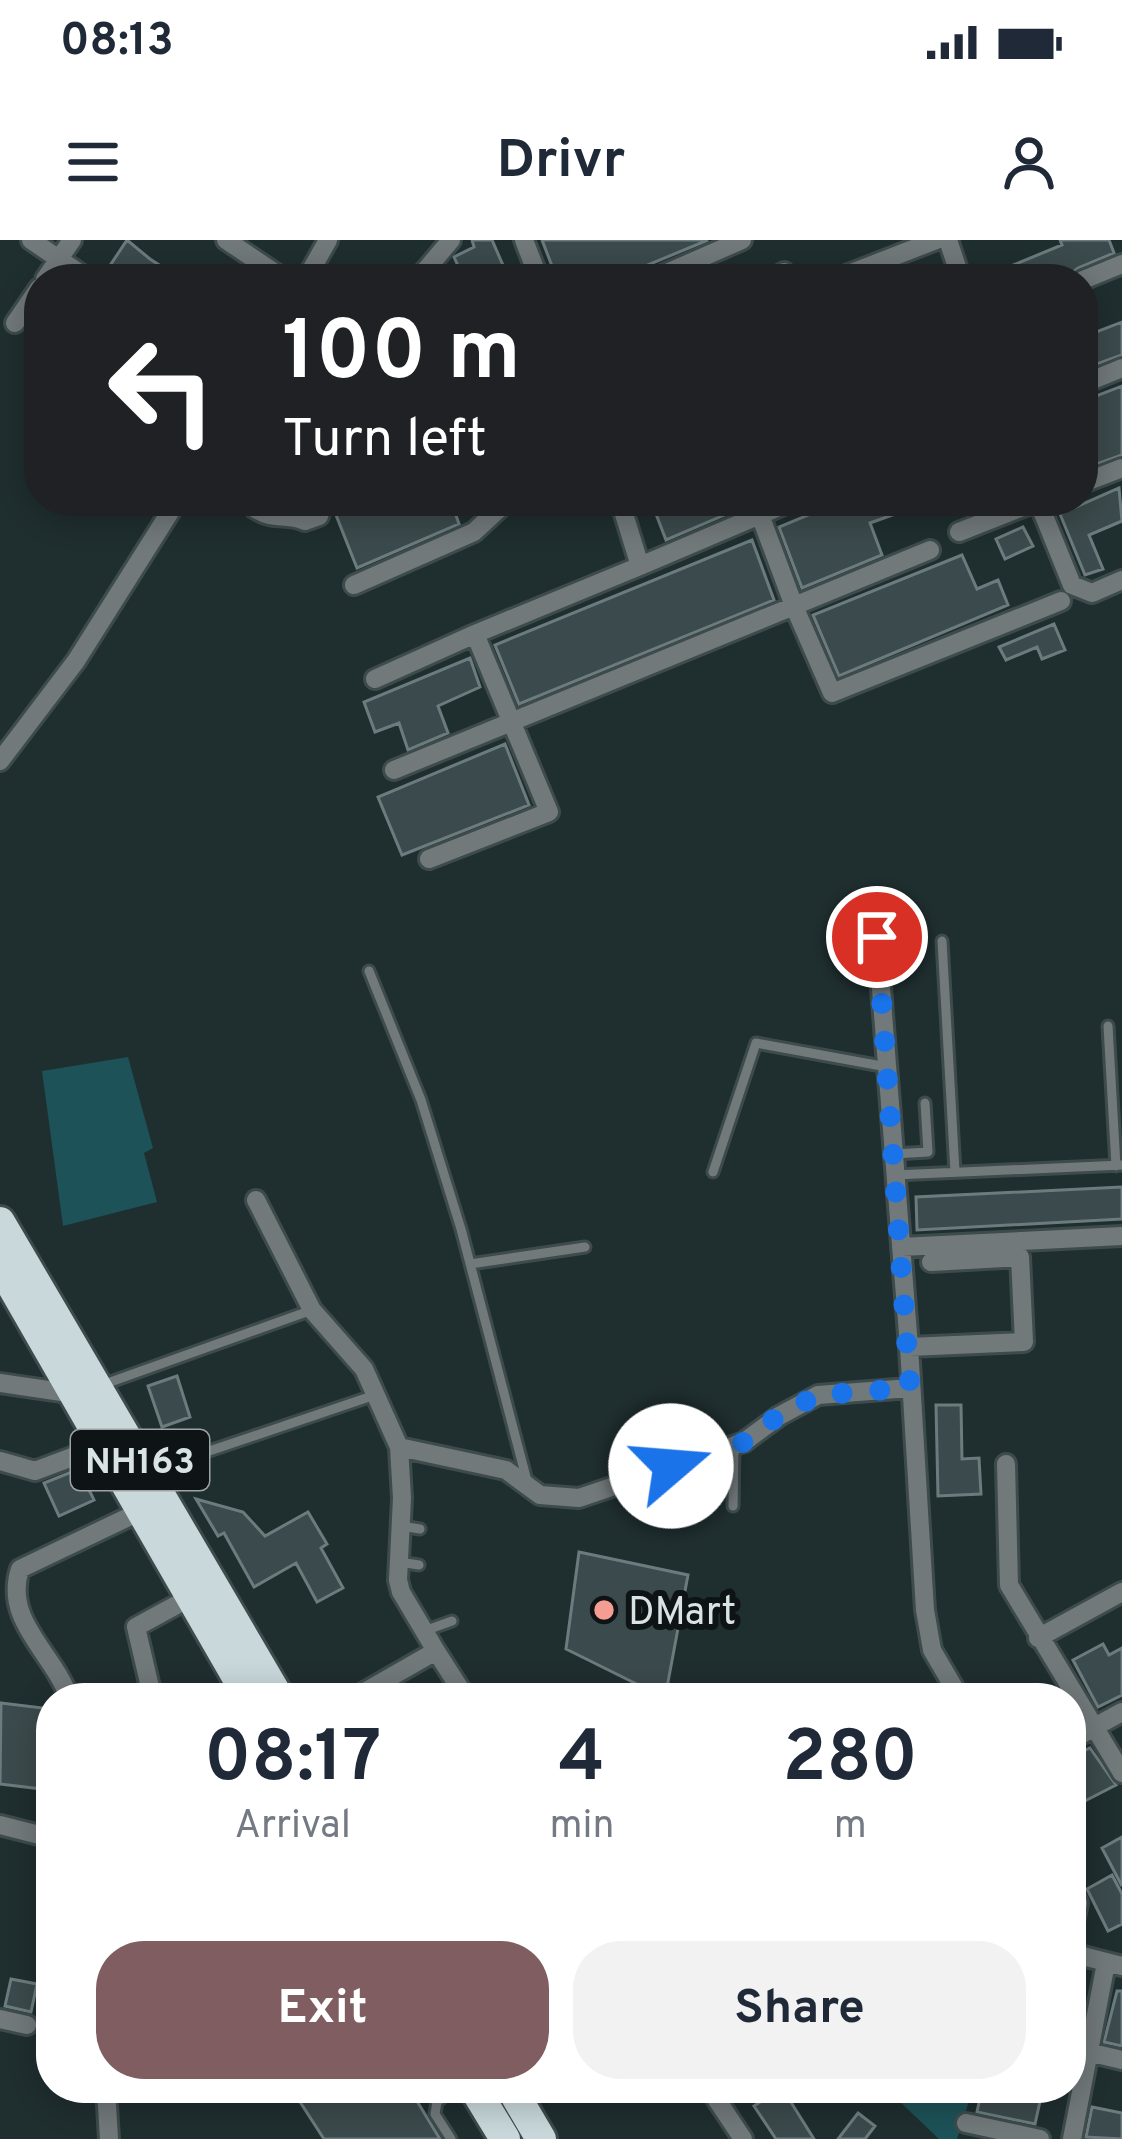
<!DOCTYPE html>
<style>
body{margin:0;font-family:Overpass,sans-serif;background:#f2f2f3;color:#1f2937;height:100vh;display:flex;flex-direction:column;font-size:45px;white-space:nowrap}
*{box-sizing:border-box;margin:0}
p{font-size:39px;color:#747a83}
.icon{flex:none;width:66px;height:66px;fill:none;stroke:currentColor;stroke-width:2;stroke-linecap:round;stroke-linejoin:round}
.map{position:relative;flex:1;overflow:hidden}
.drawer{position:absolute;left:36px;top:1443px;width:1050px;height:420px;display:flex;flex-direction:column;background:#fff;border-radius:48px;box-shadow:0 6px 30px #0003}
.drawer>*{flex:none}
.hud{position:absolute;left:24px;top:24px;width:1074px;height:252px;border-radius:48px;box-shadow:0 6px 30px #0003;background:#202124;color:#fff;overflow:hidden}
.pin{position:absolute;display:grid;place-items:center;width:102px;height:102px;color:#fff;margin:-51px;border:6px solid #fff;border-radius:50%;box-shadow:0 3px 12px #0007}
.me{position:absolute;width:132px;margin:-66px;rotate:72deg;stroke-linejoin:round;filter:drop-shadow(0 0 9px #0008)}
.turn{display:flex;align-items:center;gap:42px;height:252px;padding:0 60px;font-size:54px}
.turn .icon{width:156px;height:156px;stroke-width:2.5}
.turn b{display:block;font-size:84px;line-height:102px}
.eta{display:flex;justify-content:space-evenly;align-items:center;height:204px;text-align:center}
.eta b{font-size:72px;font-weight:700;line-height:84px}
.cta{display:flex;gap:24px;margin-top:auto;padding:24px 60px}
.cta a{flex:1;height:138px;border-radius:48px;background:#7f5d60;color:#fff;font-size:48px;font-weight:700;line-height:138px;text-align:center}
.cta a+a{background:#f2f2f3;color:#1f2937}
.status{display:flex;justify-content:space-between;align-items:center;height:84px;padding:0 60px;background:#fff;direction:ltr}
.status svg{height:33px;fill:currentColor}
header{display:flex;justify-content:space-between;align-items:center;height:156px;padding:0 60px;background:#fff;font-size:54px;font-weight:700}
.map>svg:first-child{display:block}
.green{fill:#1c5258}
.building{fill:#3b4a4c;stroke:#6c7c7e;stroke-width:3}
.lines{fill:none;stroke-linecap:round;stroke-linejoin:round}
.service-casing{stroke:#3d4b4c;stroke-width:15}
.minor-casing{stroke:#3d4b4c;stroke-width:24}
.trunk-casing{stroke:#3d4b4c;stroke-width:36}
.service{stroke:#72797a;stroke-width:9}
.minor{stroke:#72797a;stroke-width:18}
.trunk{stroke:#c8d8db;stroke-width:30}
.route{stroke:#1a73e8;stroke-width:21;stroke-dasharray:0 37.8}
.poi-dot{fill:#f59c93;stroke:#0e1415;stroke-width:4.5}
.labels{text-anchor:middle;stroke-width:12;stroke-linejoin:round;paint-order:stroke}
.shield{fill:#0e1415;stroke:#9ca4a6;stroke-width:3}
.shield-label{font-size:36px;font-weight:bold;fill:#d9e2e4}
.poi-label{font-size:39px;fill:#d9e2e4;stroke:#0e1415;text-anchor:start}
</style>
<div class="status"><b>08:13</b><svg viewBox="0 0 49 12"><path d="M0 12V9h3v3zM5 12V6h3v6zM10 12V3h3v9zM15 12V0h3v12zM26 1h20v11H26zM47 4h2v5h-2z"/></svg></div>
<header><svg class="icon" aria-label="menu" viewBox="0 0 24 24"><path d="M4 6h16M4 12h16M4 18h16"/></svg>Drivr<svg class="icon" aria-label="person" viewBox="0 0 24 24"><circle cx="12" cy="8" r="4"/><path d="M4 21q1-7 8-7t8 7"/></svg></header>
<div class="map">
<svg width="1122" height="1899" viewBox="0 0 1122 1899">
<rect width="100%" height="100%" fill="#1f2e2f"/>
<!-- green -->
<path class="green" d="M128 817 153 908 144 913 157 962 63 986 42 831Z
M917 1848H973L957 1899H939L898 1860Z"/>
<!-- building -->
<path class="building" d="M127 0 150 19 181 39H101Z
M472 0H492L509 39H436L459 28 454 17 474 7Z
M542 0H708L614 39H557Z
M1060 0H1109L1114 13 1078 28 1064 39H979L1062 5Z
M1122 82V115L1083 129V97Z
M1122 146V215L1083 229V161Z
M1119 248 1122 281 1089 295 1103 329 1085 335 1060 274Z
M342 261H451L459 284 357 328 334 270 335 264Z
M651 261H739L741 268 666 300Z
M842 261 926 263 870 283 882 315 802 348 779 287Z
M1023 287 1033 306 1005 319 996 299Z
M752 300 774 360 519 464 495 405Z
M962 315 977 349 998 340 1008 365 839 436 813 375Z
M1054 384 1065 410 1042 419 1037 407 1006 420 999 407Z
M470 418 480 447 438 466 448 493 408 510 399 483 375 492 364 462Z
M505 504 529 565 402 615 378 557Z
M1122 947V979L917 990 916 957Z
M177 1136 190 1177 162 1187 148 1146Z
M936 1165H961L962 1219 979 1218 981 1254 938 1256Z
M79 1229 94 1260 59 1276 44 1243Z
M196 1259 243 1272 265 1296 308 1272 327 1304 321 1308 343 1348 317 1362 296 1323 254 1347 224 1293 218 1296Z
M579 1312 688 1335 665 1458 566 1409Z
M1103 1404 1109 1415 1122 1408V1455L1098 1467 1073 1420Z
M1 1463 51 1469 42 1549 0 1544Z
M1090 1508 1116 1545 1077 1565 1071 1552V1517Z
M1122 1597V1646L1102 1608Z
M1112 1635 1122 1654V1684L1108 1691 1087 1649Z
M11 1739 37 1744 31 1772 5 1766Z
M1117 1751H1122V1806L1104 1802Z
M291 1848H377L384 1859 400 1848H409L440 1899H324Z
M782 1848 814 1899H776L754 1866Z
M982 1848H1043L1035 1884 977 1872Z
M1092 1867 1122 1873V1899L1086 1897Z
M858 1873 875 1886 865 1899H838Z"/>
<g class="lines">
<!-- service casing -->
<g class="service-casing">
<path id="service" d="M942 701 955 932
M369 731 421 860 461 989 527 1241
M1108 786 1116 926
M894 914 928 912 925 863
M713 932 756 803 887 827
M895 935 1122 925
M470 1024 585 1007
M102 1145 312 1070
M153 1230 375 1155
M733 1266 734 1205
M401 1286 420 1289
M399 1322 419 1325
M424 1391 452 1381
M451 1899 435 1874 437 1862 453 1848"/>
</g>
<!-- minor casing -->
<g class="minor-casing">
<path id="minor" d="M31 0 88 39
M226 0 284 39
M524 0 539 39
M948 0 961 39
M45 39 72 0
M306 39 328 0
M418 39 451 0
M653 39 742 0
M775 39 784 32
M836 39 936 0
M1083 40 1122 24
M15 83 39 48
M1083 144 1122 128
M1083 243 1122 228
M252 261 254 268C275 282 285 272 305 281L319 276 322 261
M620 261 640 326 793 261
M959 292 1038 261 1072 345 1092 353 1122 340
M930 310 794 366 832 453 1061 361
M354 345 474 292 504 264
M375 439 475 394
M0 521 76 421 177 261
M394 530 794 366 760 275
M429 619 549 572 475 394 640 326
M877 697 909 1107 925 1370 932 1410 960 1458
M256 960 312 1070 364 1129 399 1207 402 1258 398 1340 401 1352 436 1411
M901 1007 1122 996
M909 1107 1024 1102 1020 1017 931 1022
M0 1143 75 1154
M399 1207 506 1230 540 1255 579 1258 744 1202 779 1176 818 1155 910 1148
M0 1221 35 1231 104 1205
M1006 1224 1009 1345 1122 1533
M1038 1398 1122 1352
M69 1458C54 1413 3 1381 20 1329L141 1271
M148 1458 150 1447 136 1387 191 1357
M354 1458 436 1411 466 1458
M1071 1500 1122 1472
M0 1585 51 1598
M1071 1650 1078 1663 1071 1695
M1071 1713 1122 1726
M0 1779 27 1785
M1071 1808 1122 1820
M106 1848 109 1899
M709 1848 743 1899
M853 1848 855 1851 861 1848
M966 1883 1040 1899
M1072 1899 1106 1723"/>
</g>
<!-- trunk casing -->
<g class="trunk-casing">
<path id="trunk" d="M0 982 279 1458
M0 1025 249 1458
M474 1848 505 1899
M511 1848 541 1899"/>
</g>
<!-- service -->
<use href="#service" class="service"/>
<!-- minor -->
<use href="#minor" class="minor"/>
<!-- trunk -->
<use href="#trunk" class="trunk"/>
</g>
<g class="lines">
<!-- route -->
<path class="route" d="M671 1226 744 1202 778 1176 818 1155 910 1148 877 697"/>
</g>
<!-- markers -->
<circle class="poi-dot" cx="604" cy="1370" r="12"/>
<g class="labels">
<!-- shield labels -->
<rect class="shield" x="71" y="1190" width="138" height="60" rx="9"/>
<g class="shield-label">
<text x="140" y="1233">NH163</text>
</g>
<!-- poi labels -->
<g class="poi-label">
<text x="628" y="1384">DMart</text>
</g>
</g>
</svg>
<div class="pin" style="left:877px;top:697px;background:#d93025"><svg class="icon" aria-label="arrive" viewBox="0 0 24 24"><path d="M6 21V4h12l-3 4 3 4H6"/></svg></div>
<svg class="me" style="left:671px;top:1226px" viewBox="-20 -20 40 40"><circle r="19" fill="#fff"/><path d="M0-13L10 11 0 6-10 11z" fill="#1a73e8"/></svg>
<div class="hud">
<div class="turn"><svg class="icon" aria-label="left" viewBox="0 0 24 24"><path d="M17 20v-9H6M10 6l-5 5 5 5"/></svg><div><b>100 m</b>Turn left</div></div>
</div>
<section class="drawer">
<div class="eta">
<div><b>08:17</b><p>Arrival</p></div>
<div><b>4</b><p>min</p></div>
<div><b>280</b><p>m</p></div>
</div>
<div class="cta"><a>Exit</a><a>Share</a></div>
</section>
</div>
